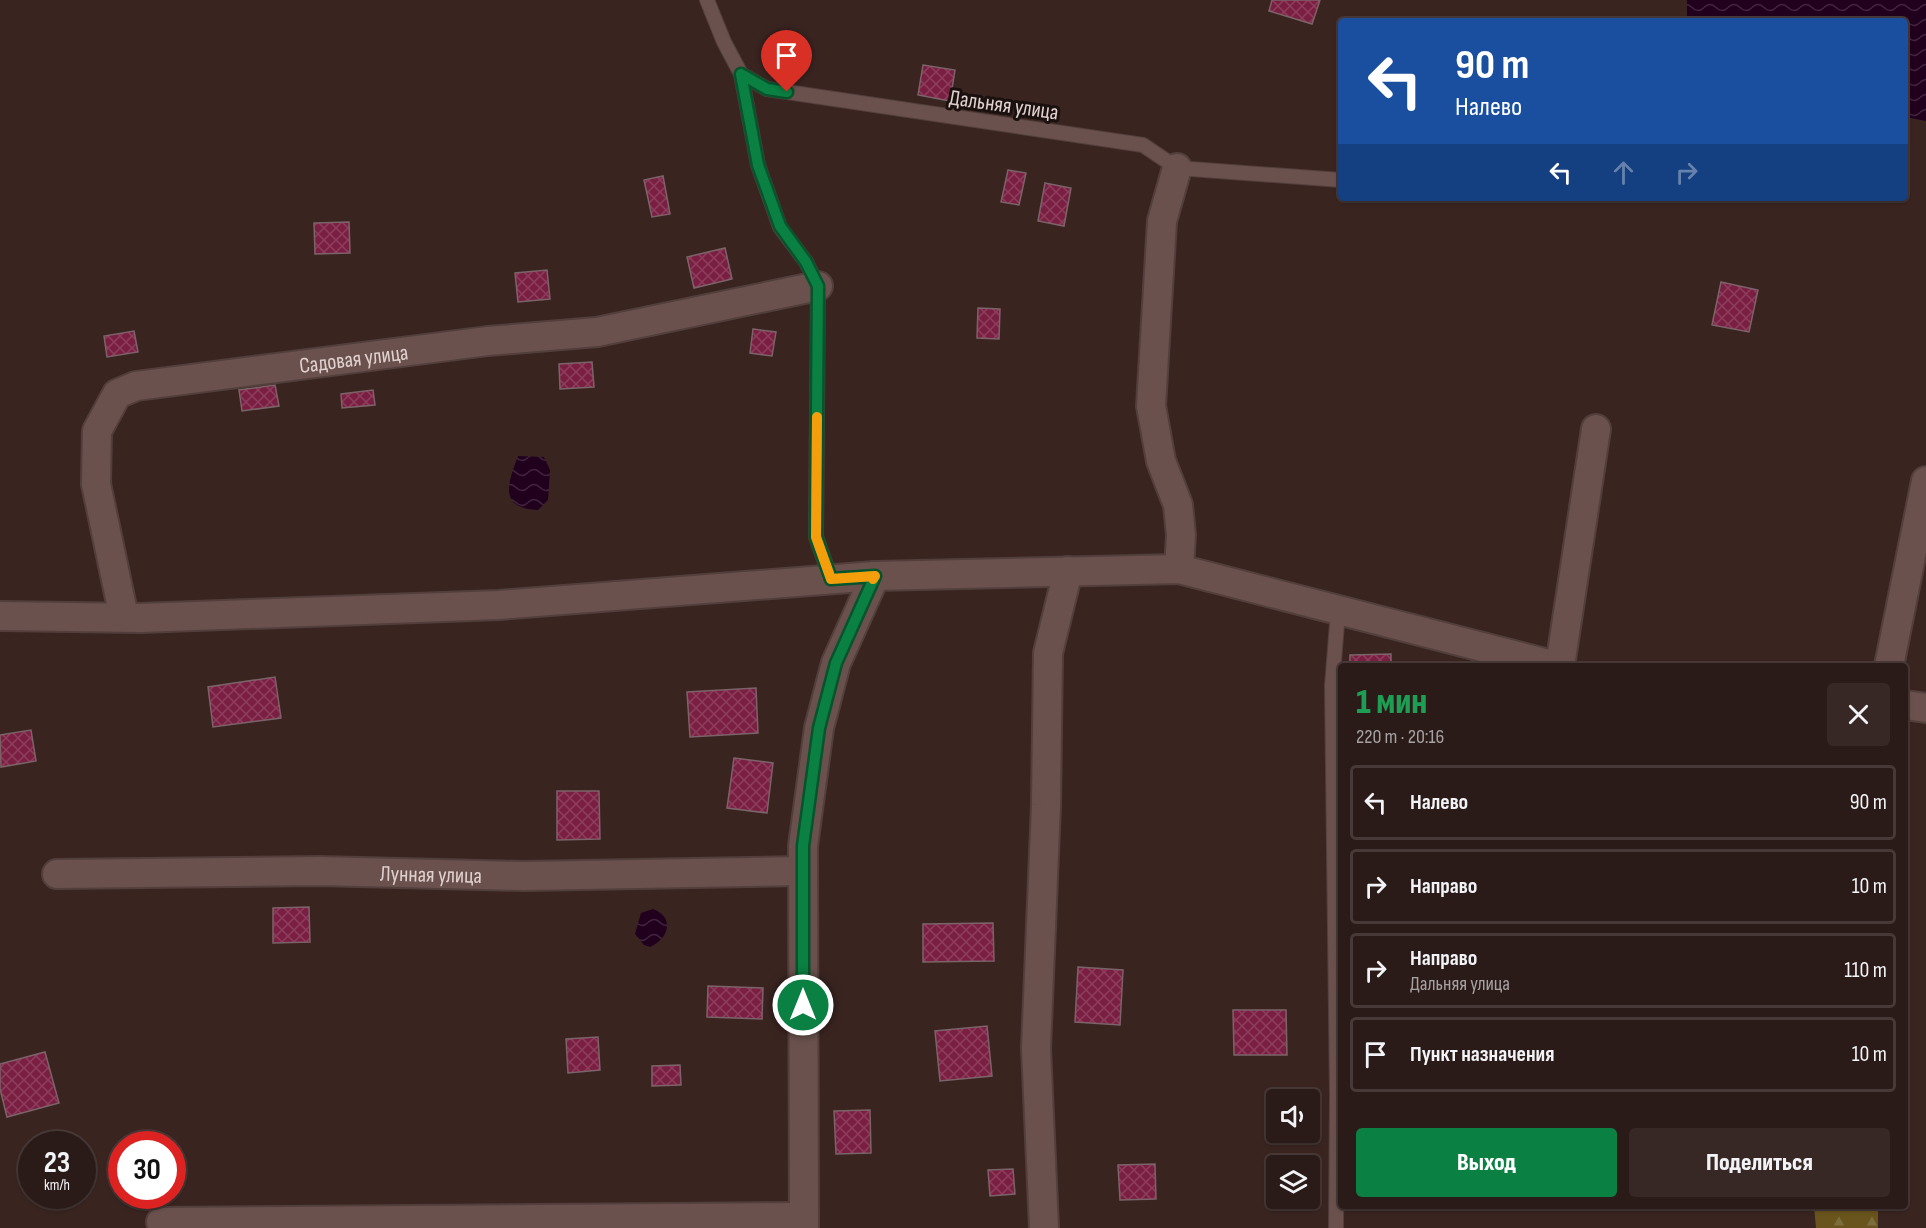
<!DOCTYPE html>
<html lang="ru">
<meta charset="utf-8">
<style>
body{margin:0;font-family:"Sofia Sans Condensed",sans-serif;background:#372825;color:#f1f3f6;height:100vh;display:flex;flex-direction:column;font-size:22px;white-space:nowrap}
*{box-sizing:border-box;margin:0}
p{font-size:20px;color:#a6a1a2}
.icon{flex:none;width:33px;height:33px;fill:none;stroke:currentColor;stroke-width:2;stroke-linecap:round;stroke-linejoin:round}
.map{position:relative;flex:1;overflow:hidden}
.details{position:absolute;left:1338px;top:663px;width:570px;height:546px;display:flex;flex-direction:column;background:#2b1b18;border-radius:6px;box-shadow:0 2px 4px #0004,0 0 0 2px #473937}
.details>*{flex:none}
.banner{position:absolute;left:1338px;top:18px;width:570px;height:183px;border-radius:6px;box-shadow:0 2px 4px #0004,0 0 0 2px #473937;background:#1a4fa0;color:#fff;overflow:hidden}
.tools{position:absolute;left:1266px;top:1089px;display:grid;gap:12px}
.tools a{display:grid;place-items:center;width:54px;height:54px;border-radius:6px;background:#2b1b18;box-shadow:0 2px 4px #0004,0 0 0 2px #473937;font-size:30px}
.speed{position:absolute;left:18px;top:1131px;display:flex;gap:12px;font-size:30px;font-weight:700;text-align:center}
.speed>*{display:grid;place-content:center;width:78px;height:78px;border-radius:50%;background:#2b1b18;box-shadow:0 2px 4px #0004,0 0 0 2px #473937;line-height:1}
.speed small{font-size:15px;font-weight:400}
.speed .limit{border:9px solid #d22;background:#fff;color:#111}
.pin{position:absolute;display:grid;place-items:center;width:51px;height:51px;color:#fff;margin:-62px -26px;border-radius:50% 50% 50% 0;rotate:-45deg;box-shadow:0 0 6px #0007}
.pin .icon{rotate:45deg}
.me{position:absolute;width:66px;margin:-33px;rotate:0deg;stroke-linejoin:round;filter:drop-shadow(0 0 4px #0008)}
.turn{display:flex;align-items:center;gap:21px;height:126px;padding:0 18px;font-size:27px}
.turn .icon{width:78px;height:78px;stroke-width:2.5}
.turn b{display:block;font-size:42px;line-height:51px}
.lanes{display:flex;align-items:center;height:57px;padding:0 18px;background:#0003;justify-content:center;gap:30px;direction:ltr}
.lanes .off{opacity:.35}
.round{display:grid;place-items:center;flex:none;width:63px;height:63px;border-radius:6px;background:#372825}
.overview{display:flex;align-items:center;justify-content:space-between;height:102px;padding:0 18px}
h1{font-size:36px;font-weight:800;line-height:45px;color:#1e9e55}
.cta{display:flex;gap:12px;margin-top:auto;padding:12px 18px}
.cta a{flex:1;height:69px;border-radius:6px;background:#0b8043;color:#fff;font-size:24px;font-weight:800;line-height:69px;text-align:center}
.cta a+a{background:#372825;color:#f1f3f6}
ul{padding:0;list-style:none}
li{display:flex;align-items:center;gap:18px;height:75px;margin:0 12px 9px;padding:0 6px;border:3px solid #473937;border-radius:6px}
li div{flex:1}
li b{display:block;font-size:22px}
li em{font-style:normal}
.map>svg:first-child{display:block}
.forest{fill:url(#forest-firs)}
.water{fill:url(#water-waves)}
.building{fill:url(#building-cross-hatch);stroke:#7c6369;stroke-width:1.5}
.lines{fill:none;stroke-linecap:round;stroke-linejoin:round}
.lane-casing{stroke:#523f3c;stroke-width:16}
.street-casing{stroke:#523f3c;stroke-width:32}
.lane{stroke:#6a514d;stroke-width:14}
.street{stroke:#6a514d;stroke-width:28}
.route-casing{stroke:#07532c;stroke-width:15}
.route{stroke:#0b8043;stroke-width:10}
.slow{stroke:#f59e0b;stroke-width:10}
.labels{text-anchor:middle;stroke-width:6;stroke-linejoin:round;paint-order:stroke}
.street-label{font-size:22px;fill:#e0d1cf;stroke:#1a100e}
</style>
<div class="map">
<svg width="1926" height="1228" viewBox="0 0 1926 1228">
<defs>
<pattern id="forest-firs" width="22" height="20" patternUnits="userSpaceOnUse" patternTransform="scale(1.5)"><rect width="22" height="20" fill="#68541c"/><path d="M5 1l3.5 6h-7zM16 11l3.5 6h-7z" fill="#7d6c3c"/></pattern>
<pattern id="water-waves" width="16" height="10" patternUnits="userSpaceOnUse" patternTransform="scale(1.5)"><rect width="16" height="10" fill="#21001e"/><path d="M0 5q4-4 8 0t8 0" fill="none" stroke="#41243e"/></pattern>
<pattern id="building-cross-hatch" width="8" height="8" patternUnits="userSpaceOnUse" patternTransform="scale(1.5)"><rect width="8" height="8" fill="#7a1f42"/><path d="M0 0l8 8M0 8l8-8" fill="none" stroke="#8d3e5c"/></pattern>
</defs>
<rect width="100%" height="100%" fill="#392420"/>
<!-- forest -->
<path class="forest" d="M1814 1206H1878V1228H1816Z"/>
<!-- water -->
<path class="water" d="M1687 0H1926V121L1905 117V21H1687Z
M518 456 544 457 550 470 548 500 538 510C498 508 508 483 518 456Z
M653 909C675 917 669 939 650 947L644 945 635 934 641 913Z"/>
<!-- building -->
<path class="building" d="M1272 0H1320L1312 24 1269 11Z
M771 36 789 40 781 69 764 65Z
M923 65 955 70 950 101 918 95Z
M1008 170 1026 173 1019 205 1001 202Z
M663 176 670 214 652 217 644 180Z
M1045 183 1071 188 1064 226 1038 221Z
M349 222 350 253 315 254 314 223Z
M725 248 732 279 694 288 687 257Z
M547 270 550 299 518 302 515 273Z
M1721 282 1758 290 1749 332 1712 325Z
M978 308 1000 309 999 339 977 338Z
M753 329 776 332 772 356 750 353Z
M134 331 138 352 107 357 104 336Z
M592 362 594 387 560 389 559 364Z
M275 385 279 406 242 411 239 390Z
M373 390 375 405 342 408 341 394Z
M1391 654V666H1350V655Z
M275 677 281 718 213 727 208 687Z
M756 688 758 733 690 737 687 692Z
M31 730 36 761 1 767 0 735Z
M734 758 773 763 767 813 727 808Z
M557 791H599L600 839 557 840Z
M309 907 310 942 273 943V908Z
M993 923 994 961 923 962V924Z
M1078 967 1123 970 1120 1025 1075 1022Z
M708 986 763 988 762 1019 707 1017Z
M1233 1010H1286L1287 1055H1234Z
M987 1026 992 1076 940 1081 935 1031Z
M598 1037 600 1070 568 1073 566 1039Z
M45 1052 59 1103 7 1117 0 1089V1064Z
M680 1065 681 1085 652 1086V1066Z
M870 1110 871 1153 836 1154 834 1111Z
M1155 1164 1156 1199 1120 1200 1118 1165Z
M1013 1169 1015 1194 990 1196 988 1170Z"/>
<g class="lines">
<!-- lane casing -->
<g class="lane-casing">
<path id="lane" d="M707 0 724 42 741 74 767 89 1143 145 1177 168 1341 180
M741 74 758 165 780 227 806 262 818 286 816 537 831 579
M1336 1228 1337 1096 1332 686 1338 611"/>
</g>
<!-- street casing -->
<g class="street-casing">
<g id="street">
<path d="M1177 168 1162 221 1151 406 1161 461 1178 505 1181 535 1179 569"/>
<path d="M0 616 140 618 499 605 875 576 1179 569 1556 666"/>
<path id="s1" d="M124 617 96 484 97 431 117 394 136 386 488 341 597 332 818 286"/>
<path d="M1560 666 1596 429"/>
<path d="M1889 666 1926 481"/>
<path d="M1905 705 1926 708"/>
<path id="s2" d="M57 874 319 871 524 876 803 871"/>
<path d="M161 1222 804 1217"/>
<path d="M804 1228 803 846 819 728 836 663 875 576"/>
<path d="M1044 1228 1036 1048 1046 805 1048 653 1068 571"/>
</g>
</g>
<!-- lane -->
<use href="#lane" class="lane"/>
<!-- street -->
<use href="#street" class="street"/>
</g>
<g class="lines">
<!-- route casing -->
<g class="route-casing">
<path id="route" d="M787 92 767 89 741 74 758 165 780 226 806 262 818 286 816 537 831 579 875 576 836 663 819 728 803 846V1005"/>
</g>
<!-- route -->
<use href="#route" class="route"/>
<!-- slow -->
<path class="slow" d="M817 417 816 537 831 579 875 576 873 579"/>
</g>
<g class="labels">
<!-- street labels -->
<g class="street-label">
<text transform="translate(1004 104) rotate(8)" y="8">Дальняя улица</text>
<text dy="8" stroke="none"><textPath href="#s1" startOffset="471">Садовая улица</textPath></text>
<text dy="8" stroke="none"><textPath href="#s2" startOffset="374">Лунная улица</textPath></text>
</g>
</g>
</svg>
<div class="tools">
<a><svg class="icon" aria-label="sound" viewBox="0 0 24 24"><path d="M4 9h4l5-4v14l-5-4H4zM17 9q2 3 0 6"/></svg></a>
<a><svg class="icon" aria-label="layers" viewBox="0 0 24 24"><path d="M12 4l9 5-9 5-9-5zM3 14l9 5 9-5"/></svg></a>
</div>
<div class="speed"><div>23<small>km/h</small></div><div class="limit">30</div></div>
<div class="pin" style="left:787px;top:92px;background:#d93025"><svg class="icon" aria-label="arrive" viewBox="0 0 24 24"><path d="M6 21V4h12l-3 4 3 4H6"/></svg></div>
<svg class="me" style="left:803px;top:1005px" viewBox="-20 -20 40 40"><circle r="17" fill="#0b8043" stroke="#fff" stroke-width="3"/><path d="M0-11L8 9 0 5-8 9z" fill="#fff"/></svg>
<div class="banner">
<div class="turn"><svg class="icon" aria-label="left" viewBox="0 0 24 24"><path d="M17 20v-9H6M10 6l-5 5 5 5"/></svg><div><b>90 m</b>Налево</div></div>
<div class="lanes"><svg class="icon" aria-label="left" viewBox="0 0 24 24"><path d="M17 20v-9H6M10 6l-5 5 5 5"/></svg><svg class="icon off" aria-label="ahead" viewBox="0 0 24 24"><path d="M12 20V5M6 11l6-6 6 6"/></svg><svg class="icon off" aria-label="right" viewBox="0 0 24 24"><path d="M7 20v-9h11M14 6l5 5-5 5"/></svg></div>
</div>
<section class="details">
<div class="overview"><div><h1>1 мин</h1><p>220 m · 20:16</p></div><a class="round"><svg class="icon" aria-label="close" viewBox="0 0 24 24"><path d="M6 6l12 12M18 6L6 18"/></svg></a></div>
<ul>
<li><svg class="icon" aria-label="left" viewBox="0 0 24 24"><path d="M17 20v-9H6M10 6l-5 5 5 5"/></svg><div><b>Налево</b></div><em>90 m</em></li>
<li><svg class="icon" aria-label="right" viewBox="0 0 24 24"><path d="M7 20v-9h11M14 6l5 5-5 5"/></svg><div><b>Направо</b></div><em>10 m</em></li>
<li><svg class="icon" aria-label="right" viewBox="0 0 24 24"><path d="M7 20v-9h11M14 6l5 5-5 5"/></svg><div><b>Направо</b><p>Дальняя улица</p></div><em>110 m</em></li>
<li><svg class="icon" aria-label="arrive" viewBox="0 0 24 24"><path d="M6 21V4h12l-3 4 3 4H6"/></svg><div><b>Пункт назначения</b></div><em>10 m</em></li>
</ul>
<div class="cta"><a>Выход</a><a>Поделиться</a></div>
</section>
</div>
